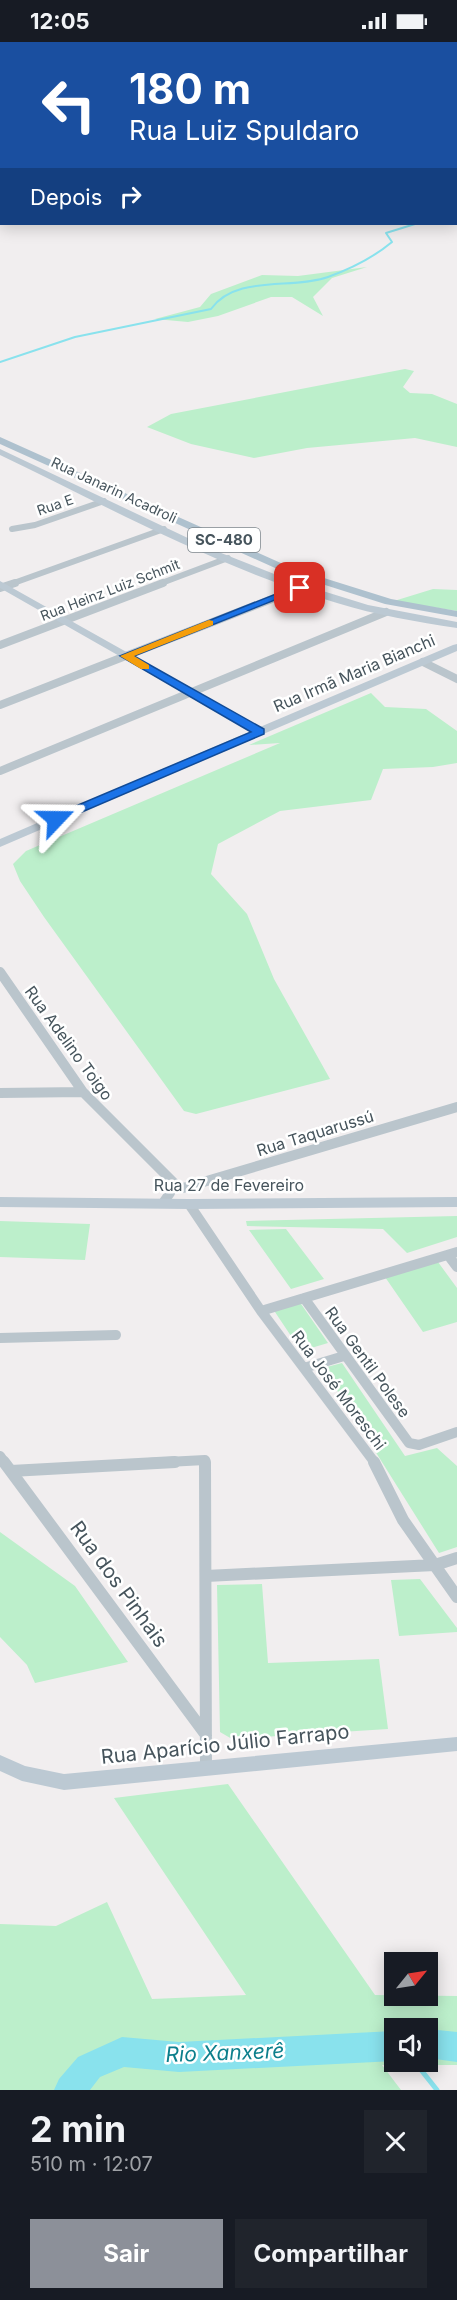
<!DOCTYPE html>
<html lang="pt">
<meta charset="utf-8">
<style>
body{margin:0;font-family:Inter,sans-serif;background:#20242c;color:#f1f3f6;height:100vh;display:flex;flex-direction:column;font-size:22px;white-space:nowrap}
*{box-sizing:border-box;margin:0}
p{font-size:20px;color:#9ea1a6}
.icon{flex:none;width:33px;height:33px;fill:none;stroke:currentColor;stroke-width:2;stroke-linecap:round;stroke-linejoin:round}
.map{position:relative;height:2048px;overflow:hidden}
.drawer{display:flex;flex-direction:column;background:#171b24;flex:1}
.drawer>*{flex:none}
.banner{position:absolute;left:0px;top:0px;width:458px;height:183px;box-shadow:0 3px 15px #0003;background:#1a4fa0;color:#fff;overflow:hidden}
.needle{width:39px;rotate:60deg}
.controls{position:absolute;left:384px;top:1910px;display:grid;gap:12px}
.controls a{display:grid;place-items:center;width:54px;height:54px;border-radius:0px;background:#171b24;box-shadow:0 3px 15px #0003;font-size:30px}
.pin{position:absolute;display:grid;place-items:center;width:51px;height:51px;color:#fff;margin:-26px;border-radius:12px;box-shadow:0 3px 9px #0006}
.me{position:absolute;width:66px;margin:-33px;rotate:67deg;stroke-linejoin:round;filter:drop-shadow(0 0 4px #0008)}
.turn{display:flex;align-items:center;gap:21px;height:126px;padding:0 30px;font-size:27px}
.turn .icon{width:78px;height:78px;stroke-width:2.5}
.turn b{display:block;font-size:42px;line-height:51px}
.then{display:flex;align-items:center;height:57px;padding:0 30px;background:#0003;gap:12px;font-size:22px}
.round{display:grid;place-items:center;flex:none;width:63px;height:63px;border-radius:0px;background:#20242c}
.headline{display:flex;align-items:center;justify-content:space-between;height:102px;padding:0 30px}
h1{font-size:36px;font-weight:700;line-height:45px}
.cta{display:flex;gap:12px;margin-top:auto;padding:12px 30px}
.cta a{flex:1;height:69px;border-radius:0px;background:#8c9099;color:#fff;font-size:24px;font-weight:700;line-height:69px;text-align:center}
.cta a+a{background:#20242c;color:#f1f3f6}
.status{display:flex;justify-content:space-between;align-items:center;height:42px;padding:0 30px;background:#171b24;direction:ltr}
.status svg{height:16px;fill:currentColor}
.map>svg:first-child{display:block}
.green{fill:#bcefcb;fill-rule:evenodd}
.lines{fill:none;stroke-linecap:round;stroke-linejoin:round}
.stream-far1{stroke:#89e2ed;stroke-width:2}
.stream{stroke:#89e2ed;stroke-width:5}
.river{fill:#89e2ed;fill-rule:evenodd}
.street-far3{stroke:#bac5cc;stroke-width:6}
.street-far2{stroke:#bac5cc;stroke-width:8}
.street-far1{stroke:#bac5cc;stroke-width:10}
.street{stroke:#bac5cc;stroke-width:12}
.secondary{fill:#bcc9d3;fill-rule:evenodd}
.primary{fill:#aec1ce;fill-rule:evenodd}
.route{fill:#1a73e8;stroke:#114b97;stroke-width:1.5}
.slow{fill:#f59e0b}
.labels{text-anchor:middle;stroke-width:5;stroke-linejoin:round;paint-order:stroke}
.far-street-label{font-size:14px;fill:#46545c;stroke:#fff}
.shield{fill:#fff;stroke:#7e878d;stroke-width:1.5}
.shield-label{font-size:15px;font-weight:bold;fill:#46545c}
.street-label{font-size:16px;fill:#46545c;stroke:#fff}
.near-street-label{font-size:20px;fill:#46545c;stroke:#fff}
.near-water-label{font-size:21px;font-style:italic;fill:#0c7f8c;stroke:#fff}
</style>
<div class="status"><b>12:05</b><svg viewBox="0 0 49 12"><path d="M0 12V9h3v3zM5 12V6h3v6zM10 12V3h3v9zM15 12V0h3v12zM26 1h20v11H26zM47 4h2v5h-2z"/></svg></div>
<div class="map">
<svg width="457" height="2048" viewBox="0 0 457 2048">
<rect width="100%" height="100%" fill="#f1eeef"/>
<!-- green -->
<path class="green" d="M367 225 332 236 313 255 323 274 292 255H271L218 274 188 280 155 277 200 265 211 252 262 233 298 234Z
M405 327 414 329 403 345 410 351 432 352 457 362V405L415 396 307 406 254 416 191 402 147 385 171 372Z
M433 547 457 548V569L394 559Z
M371 651 385 665 426 667 457 689V721L433 725 383 727 371 758 280 769 218 802 211 832 247 872 274 937 330 1037 196 1072 184 1069 44 875 20 839 13 822 26 809 280 701 249 703Z
M457 1174V1195L407 1211 383 1187 247 1184 246 1179Z
M0 1179 90 1182 85 1218 0 1215Z
M286 1187 324 1237 291 1247 249 1188Z
M438 1220 457 1246V1280L423 1290 385 1235Z
M299 1259 328 1301 301 1309 273 1267Z
M342 1321 405 1414 437 1406 457 1424V1505L439 1511 323 1326Z
M0 1490 75 1544 128 1620 35 1641 27 1623 0 1595Z
M420 1537 457 1586V1590L399 1594 391 1538Z
M262 1542 268 1621 379 1617 388 1687 232 1697 220 1690 217 1543Z
M228 1742 375 1953 457 1954V2023H382L401 2048H0V1882L56 1884 107 1860 152 1957 246 1953 114 1756ZM394 1986H428V2019H394Z"/>
<g class="lines">
<!-- stream-far1 -->
<path class="stream-far1" d="M0 320 75 295 211 267C236 232 292 248 328 235 350 227 374 215 392 200L386 191 415 182"/>
<!-- stream -->
<path class="stream" d="M414 2019 437 2048"/>
<!-- river -->
<path class="river" d="M428 1987 457 1990V2020L428 2016Z
M394 1989V2019L179 2030 124 2025 100 2035 90 2048H54L59 2037 78 2015 122 1995 179 2000Z"/>
<!-- street-far3 -->
<path class="street-far3" d="M12 487 35 483 104 459
M11 542 164 487
M159 542 228 516"/>
<!-- street-far2 -->
<path class="street-far2" d="M0 546 15 541
M0 603 163 541
M423 620 457 637
M0 663 300 546
M0 729 386 570"/>
<!-- street-far1 -->
<path class="street-far1" d="M0 930 83 1050 176 1143 183 1146 457 1065
M0 1051 83 1050
M163 1161 170 1151 169 1137
M189 1162 261 1269 375 1421
M448 1213 457 1225
M304 1256 409 1401 419 1403 457 1390
M261 1269 457 1210
M0 1296 116 1293
M304 1326 344 1314
M0 1414 5 1421
M148 1421 205 1418V1421"/>
<!-- street -->
<path class="street" d="M4 1420 206 1693
M205 1420 206 1725
M374 1420 403 1478 457 1555
M11 1429 175 1420
M206 1534 435 1523 457 1516"/>
<!-- secondary -->
<path class="secondary" d="M0 407 211 507 297 541 368 563 457 580V586C417 580 376 573 337 561 219 526 110 466 0 413Z
M0 539 260 685 453 603 457 602V609L0 805V797L251 689 0 546Z
M0 1155 189 1157 457 1155V1165L189 1167 0 1165Z
M457 1695V1709L64 1748 22 1739 0 1729V1713L25 1724 64 1732Z"/>
<!-- primary -->
<path class="primary" d="M0 395 292 526 391 557 457 569V575L385 562 284 530 0 402Z"/>
</g>
<!-- route -->
<path class="route" d="M296 544 305 546 134 614 264 687V692L61 779H52V774L251 690 120 614Z"/>
<!-- slow -->
<path class="slow" d="M209 578 213 579V583L134 614 149 623V627H141L120 614Z"/>
<g class="labels">
<!-- far-street labels -->
<g class="far-street-label">
<text transform="translate(114 448) rotate(25)" y="5">Rua Janarin Acadroli</text>
<text transform="translate(55 463) rotate(-19)" y="5">Rua E</text>
<text transform="translate(110 548) rotate(-21)" y="5">Rua Heinz Luiz Schmit</text>
</g>
<!-- shield labels -->
<rect class="shield" x="188" y="486" width="72" height="24" rx="4.5"/>
<g class="shield-label">
<text x="224" y="503">SC-480</text>
</g>
<!-- street labels -->
<g class="street-label">
<text transform="translate(354 631) rotate(-23)" y="6">Rua Irmã Maria Bianchi</text>
<text transform="translate(69 1001) rotate(54)" y="6">Rua Adelino Toigo</text>
<text transform="translate(315 1091) rotate(-17)" y="6">Rua Taquarussú</text>
<text x="229" y="1149">Rua 27 de Fevereiro</text>
<text transform="translate(368 1320) rotate(54)" y="6">Rua Gentil Polese</text>
<text transform="translate(339 1348) rotate(53)" y="6">Rua José Moreschi</text>
</g>
<!-- near-street labels -->
<g class="near-street-label">
<text transform="translate(119 1542) rotate(54)" y="7">Rua dos Pinhais</text>
<text transform="translate(225 1702) rotate(-6)" y="7">Rua Aparício Júlio Farrapo</text>
</g>
<!-- near-water labels -->
<g class="near-water-label">
<text transform="translate(225 2011) rotate(-2)" y="7">Rio Xanxerê</text>
</g>
</g>
</svg>
<div class="controls">
<a><svg class="needle" viewBox="-14 -14 28 28"><path d="M0-13l5 13h-10z" fill="#e53935"/><path d="M0 13l5-13h-10z" fill="#9ea1a6"/></svg></a>
<a><svg class="icon" aria-label="sound" viewBox="0 0 24 24"><path d="M4 9h4l5-4v14l-5-4H4zM17 9q2 3 0 6"/></svg></a>
</div>
<div class="pin" style="left:300px;top:546px;background:#d93025"><svg class="icon" aria-label="arrive" viewBox="0 0 24 24"><path d="M6 21V4h12l-3 4 3 4H6"/></svg></div>
<svg class="me" style="left:56px;top:777px" viewBox="-20 -20 40 40"><path d="M0-17L14 15 0 8-14 15z" fill="#1a73e8" stroke="#fff" stroke-width="4"/></svg>
<div class="banner">
<div class="turn"><svg class="icon" aria-label="left" viewBox="0 0 24 24"><path d="M17 20v-9H6M10 6l-5 5 5 5"/></svg><div><b>180 m</b>Rua Luiz Spuldaro</div></div>
<div class="then">Depois<svg class="icon" aria-label="right" viewBox="0 0 24 24"><path d="M7 20v-9h11M14 6l5 5-5 5"/></svg></div>
</div>
</div>
<section class="drawer">
<div class="headline"><div><h1>2 min</h1><p>510 m · 12:07</p></div><a class="round"><svg class="icon" aria-label="close" viewBox="0 0 24 24"><path d="M6 6l12 12M18 6L6 18"/></svg></a></div>
<div class="cta"><a>Sair</a><a>Compartilhar</a></div>
</section>
